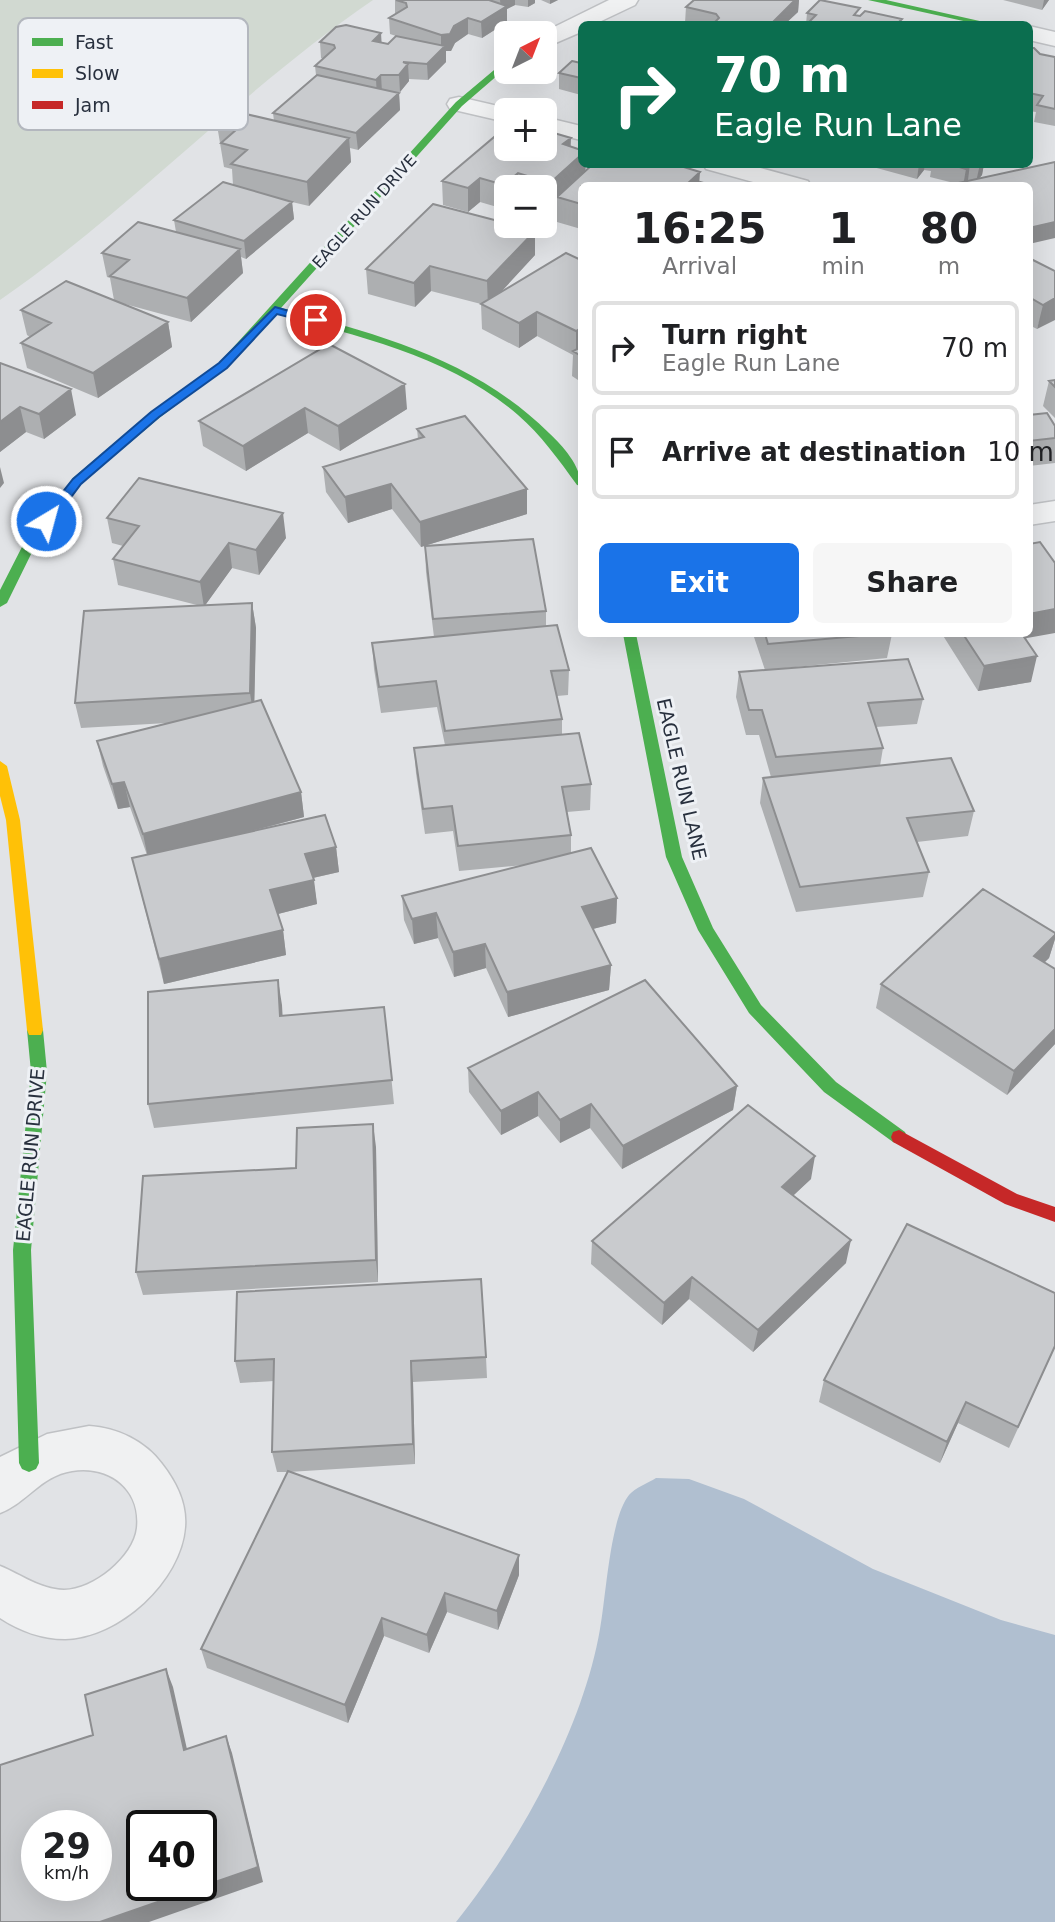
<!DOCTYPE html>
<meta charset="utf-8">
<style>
body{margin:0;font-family:"DejaVu Sans",sans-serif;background:#f6f6f6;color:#202124;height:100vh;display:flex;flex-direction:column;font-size:26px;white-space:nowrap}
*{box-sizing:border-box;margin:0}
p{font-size:23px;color:#757577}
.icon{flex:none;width:38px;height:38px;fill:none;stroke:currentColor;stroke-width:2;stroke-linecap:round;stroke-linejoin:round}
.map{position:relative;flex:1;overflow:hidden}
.details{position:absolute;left:578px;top:182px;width:455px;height:455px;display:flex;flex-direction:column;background:#fff;border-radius:10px;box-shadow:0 7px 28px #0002}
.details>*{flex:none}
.top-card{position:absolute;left:578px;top:21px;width:455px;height:147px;border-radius:10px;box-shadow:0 7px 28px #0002;background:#0b6e4f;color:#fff;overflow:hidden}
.needle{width:46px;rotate:42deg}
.fabs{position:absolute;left:494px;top:21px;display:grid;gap:14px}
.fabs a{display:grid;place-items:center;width:63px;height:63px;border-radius:10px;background:#fff;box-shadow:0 7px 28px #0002;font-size:35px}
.speed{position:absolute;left:21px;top:1810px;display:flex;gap:14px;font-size:35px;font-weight:700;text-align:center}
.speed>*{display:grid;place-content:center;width:91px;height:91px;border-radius:50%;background:#fff;box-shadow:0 7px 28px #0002;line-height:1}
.speed small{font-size:18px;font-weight:400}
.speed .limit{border:4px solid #111;border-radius:10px;background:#fff;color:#111}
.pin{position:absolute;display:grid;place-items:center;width:60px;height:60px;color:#fff;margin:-30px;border:4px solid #fff;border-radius:50%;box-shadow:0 2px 7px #0007}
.me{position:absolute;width:77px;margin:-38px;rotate:37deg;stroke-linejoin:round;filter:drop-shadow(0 0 5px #0008)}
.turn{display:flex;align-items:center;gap:24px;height:147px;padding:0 21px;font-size:32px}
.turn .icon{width:91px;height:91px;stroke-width:2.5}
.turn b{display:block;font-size:49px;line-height:60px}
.eta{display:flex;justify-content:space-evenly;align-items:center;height:119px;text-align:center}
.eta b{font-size:42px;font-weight:700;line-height:49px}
.button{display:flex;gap:14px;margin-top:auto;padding:14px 21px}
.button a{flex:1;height:80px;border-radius:10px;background:#1a73e8;color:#fff;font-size:28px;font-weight:700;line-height:80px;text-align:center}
.button a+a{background:#f6f6f6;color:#202124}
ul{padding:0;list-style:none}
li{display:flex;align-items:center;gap:21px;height:94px;margin:0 14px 10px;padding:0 7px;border:4px solid #e0e0e0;border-radius:10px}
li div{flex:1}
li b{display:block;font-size:26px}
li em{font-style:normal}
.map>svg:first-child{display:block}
.green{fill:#d1d9d1}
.water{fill:#b0bfd0}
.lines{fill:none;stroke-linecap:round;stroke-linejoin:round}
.street-casing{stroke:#bfc1c4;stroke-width:3}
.street{fill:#f0f1f2;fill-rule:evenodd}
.fast{fill:#4caf50;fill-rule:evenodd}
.slow{fill:#ffc107;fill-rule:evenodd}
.jam{fill:#c62828;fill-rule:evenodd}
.wall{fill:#adafb1}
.shaded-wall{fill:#8d8e90}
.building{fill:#c9cbce;stroke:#8d8e90;stroke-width:2;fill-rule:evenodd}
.route{fill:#1a73e8;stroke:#114b97;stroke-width:2}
.labels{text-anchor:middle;stroke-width:6;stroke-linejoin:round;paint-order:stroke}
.far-street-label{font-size:16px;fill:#28303e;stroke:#eef1f5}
.street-label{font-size:19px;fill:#28303e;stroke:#eef1f5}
.key{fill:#eef1f5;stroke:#b3b7be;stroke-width:2}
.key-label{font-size:19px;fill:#28303e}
</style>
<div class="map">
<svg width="1055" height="1922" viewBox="0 0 1055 1922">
<rect width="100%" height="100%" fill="#e1e3e6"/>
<!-- green -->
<path class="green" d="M0 0H373C241 90 132 209 0 300Z"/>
<!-- water -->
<path class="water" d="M656 1478 689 1479 744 1499 873 1569 1001 1620 1055 1635V1922H456C519 1843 583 1729 600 1629 606 1597 610 1518 629 1495 635 1488 648 1483 656 1478Z"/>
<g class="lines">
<!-- street casing -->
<g class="street-casing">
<path id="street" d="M609 0H638L635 5 595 24H581V32L544 48V33H542Z
M1029 26 1055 32V46L1029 40Z
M459 97 515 110H506V122L450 109 447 104 450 99Z
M544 117 581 126V140L544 131Z
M703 164H746L808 181 811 186H768L706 169Z
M1055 501V521L1029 525V505Z
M89 1426C118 1428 145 1441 162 1464 176 1482 187 1503 185 1527 181 1581 119 1638 65 1639 41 1639 20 1631 0 1618V1566C22 1575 39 1589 64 1590 93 1590 134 1557 137 1528 141 1488 108 1465 72 1471 40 1476 27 1503 0 1513V1457L47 1434Z"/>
</g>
<!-- street -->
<use href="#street" class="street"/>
<!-- fast -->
<path class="fast" d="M868 0H886L993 24H977Z
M506 60V68L462 106 281 308C380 335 474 359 549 433 563 446 581 466 581 486L577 485C559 460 541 435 518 415 451 357 359 336 276 314L227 367 159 418 81 484 37 542 7 603 0 607V590L25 541 73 478 151 412 219 363 456 102Z
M623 634H636L682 857 713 928 761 1005 836 1082 905 1132 907 1137 905 1142 899 1144 893 1142 824 1092 749 1013 698 930 666 857Z
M35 1024 41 1025 43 1030 47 1072 31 1250 39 1463 36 1469 29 1472 22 1469 19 1463 13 1250 31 1072 27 1030 29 1025Z"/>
<!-- slow -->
<path class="slow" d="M0 761 7 766 20 820 43 1030 41 1035H29L27 1030 6 820 0 796Z"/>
<!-- jam -->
<path class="jam" d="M899 1130 1017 1194 1055 1207V1222L1005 1204 893 1142 891 1137 893 1132Z"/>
</g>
<!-- wall -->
<path class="wall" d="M395 0H535V3L528 7 515 5 507 9V22L482 38 468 34 455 43 451 51H446V62L428 80 409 79V81L400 92H393L399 93 400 110 358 150 350 148 351 162 309 206 292 202 294 219 246 259 241 257 243 273 191 322 121 303 168 322 172 347 98 398 27 368 21 343 30 337 27 335 21 310 114 300 110 278 107 277 102 253 176 232 174 220 233 185 232 169 224 167 217 125 274 121 273 113 316 75 315 66 324 59 321 58 320 42 382 43 388 44 396 36 390 34 389 18 395 14Z
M541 0H558L550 4Z
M694 0H799L798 12 785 24H689L685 23 686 7Z
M1003 0H1049L1042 10Z
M807 13 859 16 901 24H806Z
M1029 48 1040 54 1055 57V126L1034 122 1036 112 1029 111Z
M581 63V95L559 89V73Z
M571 147 585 171 714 186H581V229L557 222V201L550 207 544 205V187H506V207L504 209 480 202 468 212 443 205 442 181Z
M873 164H984L982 175 979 178 1029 186H958V184L930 177 931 171 924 170 917 179 873 167Z
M535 255 500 293 581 260V382L572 376 573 355 537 336 519 348 482 329 481 304 431 291 415 307 368 294 366 269Z
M1029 258 1055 271 1037 329 1029 325Z
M329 344 407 409 340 451 308 433 246 471 203 446 199 421Z
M0 363 76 415 44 439 26 432 0 452Z
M1049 381 1055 387V418L1043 406Z
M1029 415 1055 426V463L1029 466Z
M417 429 527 514 421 547 392 509 348 523 326 492 323 467 418 439Z
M107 518 286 538 259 575 232 568 205 605 252 603 256 628 254 702 301 792 304 817 249 832 336 847 339 872 313 878 317 904 278 914 283 930 286 955 164 984 132 858 147 855 130 807 118 809 103 766 97 741 167 723 81 728 75 703 197 605 118 585 113 559 123 546 112 543Z
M425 546 546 611V626L569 670 568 695 557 696 562 719V735L591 784 590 810 567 812 571 835V853L617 898 616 923 593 929 611 965 609 990 508 1017 486 968 454 977 438 938 414 944 404 920 402 896 524 865 459 871 453 831 425 834 416 773 414 748 445 745 437 707 381 713 374 669 372 643 434 637 426 572Z
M753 634H892L887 658 765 670Z
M942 634H1029L1026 639 1031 682 978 691Z
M739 672 923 699 917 724 876 727 883 748 880 766 974 811 968 836 917 842 929 872 923 897 796 912 760 803 763 778 771 777 759 735H746L736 697Z
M1055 933V939L1049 958 1044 963 1055 969V1044L1007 1095 876 1008 881 984Z
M278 980 282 1016 384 1007 394 1104 154 1128 148 1104Z
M468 1068 737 1086 733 1110 622 1169 590 1128 560 1143 538 1116 501 1135 469 1092Z
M376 1147 378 1282 143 1295 136 1272Z
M811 1179 793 1195 846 1263 753 1352 689 1299 662 1325 591 1264 592 1241Z
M237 1292 486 1357 487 1378 413 1382 415 1464 289 1472 519 1555V1575L498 1630 447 1612 429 1653 384 1636 348 1723 207 1668 201 1649 288 1472H277L272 1452 274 1381 240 1383 235 1361Z
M1055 1347 1009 1448 958 1423 940 1463 819 1402 824 1380Z"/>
<!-- shaded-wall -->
<path class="shaded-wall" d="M500 0H515V5L507 9V22L482 38 481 22 501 9Z
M528 0H535V3L528 7Z
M550 0H558L550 4Z
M795 0H799L798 12 785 24H773V22Z
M1044 0H1049L1042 10Z
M468 18V34L455 43 451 51H446V62L428 80 427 64 441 50V35Z
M381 33 382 49 373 41Z
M408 64 409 81 400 92 399 75Z
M381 75 382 92 377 96 376 80Z
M399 93 400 110 358 150 356 133Z
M349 138 351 162 309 206 307 182Z
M571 138 570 162 563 144Z
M581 155V164H586L585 175 557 197V201L550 207V183Z
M919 164H925L924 170 917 179Z
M970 164 968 180 963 186 966 169Z
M980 164H984L982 175 976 182Z
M700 172 699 186H685Z
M518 173V187H506V207L504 209V185Z
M480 178V202L468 212V188Z
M292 202 294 219 246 259 244 241Z
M1055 222V238L1029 244V228Z
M535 231V255L488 306 487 281Z
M240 249 243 273 191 322 187 298Z
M430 266 431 291 415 307 414 283Z
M1055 298V320L1037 329 1043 305Z
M537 312V336L519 348V323Z
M168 322 172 347 98 398 93 373Z
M581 328V353H576V331Z
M405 384 407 409 340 451 338 426Z
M71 389 76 415 44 439 39 414Z
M20 407 26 432 0 452V422Z
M305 408 308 433 246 471 243 446Z
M0 467 4 483 0 488Z
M391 484 392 509 348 523 345 497Z
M527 489V514L421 547 420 522Z
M283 513 286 538 259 575 256 550Z
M229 543 232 568 204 607 200 582Z
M252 603 256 628 254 719 250 693Z
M1055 609V633L1005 642 1007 634H1029V614Z
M1037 656 1031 682 978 691 984 666Z
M124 782 130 807 118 809 112 784Z
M301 792 304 817 148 858 143 834Z
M336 847 339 872 308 879 305 854Z
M314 880 317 904 274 915 270 890Z
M617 898 616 923 581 932 582 907Z
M436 913 438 938 414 944 412 919Z
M283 930 286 955 164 984 159 959Z
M1055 935V939L1049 958 1026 980 1034 956Z
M485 944 486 968 454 977 453 952Z
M611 965 609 990 508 1017 507 992Z
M278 980 282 1005 284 1041 280 1016Z
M1055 1029V1044L1007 1095 1014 1071Z
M737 1086 733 1110 622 1169 623 1146Z
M538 1092V1116L501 1135V1111Z
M591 1104 590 1128 560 1143V1120Z
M373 1124 376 1147 378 1282 376 1260Z
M815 1156 811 1179 778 1210 782 1187Z
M851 1240 846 1263 753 1352 758 1330Z
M692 1277 689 1299 662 1325 664 1303Z
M411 1361 413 1382 415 1464 413 1444Z
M966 1402 958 1423 940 1463 947 1442Z
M519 1555V1575L498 1630 497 1611Z
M445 1593 447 1612 429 1653 427 1635Z
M382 1618 384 1636 348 1723 345 1705Z
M166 1669 173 1687 191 1767 184 1750Z
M226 1736 232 1753 263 1882 149 1922H100Z"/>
<!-- building -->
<path class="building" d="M396 0H489L507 6 481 22 468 18 454 26 450 34 441 35 389 18 407 7 406 3Z
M694 0H795L773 22 777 23 776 24H713L719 18 716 14 686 7Z
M820 0 860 8 854 15 860 16 865 11 902 19 897 24H807L816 15 807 13Z
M919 22 932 24H916Z
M346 25 381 33 373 41 388 44 396 36 445 46 427 64 403 62 408 64 399 75H381L376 80 315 66 335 48 334 45 320 42 336 27Z
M1029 48H1034L1040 54 1055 57V109L1037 105 1043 96 1029 93Z
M572 61 581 63V78L559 73Z
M317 75 399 93 356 133 273 113Z
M233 111 349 138 307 182 231 164 247 150 221 143 237 129 217 125Z
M506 127V149H544V130L571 138 563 144 581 150V155L550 183 518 173 504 185 480 178 468 188 442 181Z
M1055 162V222L1029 228V186H961L958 183Z
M593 164H674L700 172 685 186H581V204L557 197Z
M950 164H970L966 169Z
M223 182 292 202 244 241 174 220Z
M700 182 714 186H698Z
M433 204 506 223V226H515L535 231 487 281 430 266 414 283 366 269Z
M138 222 240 249 187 298 110 276 129 260 102 253Z
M566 253 581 260V328L576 331 537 312 519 323 481 304Z
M1029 258 1055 271V298L1043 305 1029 297Z
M66 281 168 322 93 373 21 343 51 323 21 310Z
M329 344 405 384 338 426 305 408 243 446 199 421Z
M581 347V356L573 351Z
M0 363 71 389 39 414 20 407 0 422Z
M1055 380V387L1049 381Z
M1047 413 1055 426V438L1029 441V415Z
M465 416 527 489 420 522 391 484 345 497 323 467 424 437 417 429Z
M139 478 283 513 256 550 229 543 200 582 113 559 139 526 107 518Z
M533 539 546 611 433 619 425 546Z
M1040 542 1055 563V609L1029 614V544Z
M252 603 250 693 75 703 84 611Z
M557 625 569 670 551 671 562 719 445 731 436 681 379 687 372 643Z
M765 634H882L768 644Z
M963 634H1022L1037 656 984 666Z
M908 659 923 699 868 703 883 748 776 757 762 710H749L739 672Z
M261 700 301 792 143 834 124 782 112 784 97 741Z
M579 733 591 784 562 787 571 835 458 846 452 806 423 809 414 748Z
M951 758 974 811 907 818 929 872 800 887 763 778Z
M325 815 336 847 305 854 314 880 270 890 283 930 159 959 132 858Z
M591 848 617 898 582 907 611 965 507 992 485 944 453 952 436 913 412 919 402 896Z
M983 889 1055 933V935L1034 956 1055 969V1029L1014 1071 881 984Z
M278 980 280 1016 384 1007 392 1080 148 1104V992Z
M645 980 737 1086 623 1146 591 1104 560 1120 538 1092 501 1111 468 1068Z
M748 1105 815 1156 782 1187 851 1240 758 1330 692 1277 664 1303 592 1241Z
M373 1124 376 1260 136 1272 143 1176 296 1168 297 1128Z
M907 1224 1055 1293V1346L1018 1427 966 1402 947 1442 824 1380Z
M481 1279 486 1357 411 1361 413 1444 272 1452 274 1359 235 1361 237 1292Z
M288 1471 519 1555 497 1611 445 1593 427 1635 382 1618 345 1705 201 1649Z
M166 1669 184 1750 226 1736 258 1867 100 1922H0V1765L93 1735 85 1695ZM37 1825H96V1885H37ZM142 1825H201V1885H142Z"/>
<!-- route -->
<path class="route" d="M275 307 321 320 316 324 277 314 227 368 159 417 81 484 51 524H42V518L73 479 151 412 219 363Z"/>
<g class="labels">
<!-- far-street labels -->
<g class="far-street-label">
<text transform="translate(364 211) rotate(-48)" y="6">EAGLE RUN DRIVE</text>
</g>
<!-- street labels -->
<g class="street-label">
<text transform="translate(682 779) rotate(77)" y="7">EAGLE RUN LANE</text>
<text transform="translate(30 1155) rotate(-85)" y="7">EAGLE RUN DRIVE</text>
</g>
</g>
<!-- legend -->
<rect x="18" y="18" width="230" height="112" rx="10" class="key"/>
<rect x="32" y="38" width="31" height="8" fill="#4caf50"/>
<rect x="32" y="69" width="31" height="9" fill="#ffc107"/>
<rect x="32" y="101" width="31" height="8" fill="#c62828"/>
<g class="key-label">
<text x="75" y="49">Fast</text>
<text x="75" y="80">Slow</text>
<text x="75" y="112">Jam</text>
</g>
</svg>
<div class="fabs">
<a><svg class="needle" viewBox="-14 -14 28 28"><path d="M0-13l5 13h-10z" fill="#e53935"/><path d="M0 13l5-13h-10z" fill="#757577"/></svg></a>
<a>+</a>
<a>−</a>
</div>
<div class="speed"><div>29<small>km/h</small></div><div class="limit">40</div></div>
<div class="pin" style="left:316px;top:320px;background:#d93025"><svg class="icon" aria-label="arrive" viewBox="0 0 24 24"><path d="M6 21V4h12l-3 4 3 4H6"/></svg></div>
<svg class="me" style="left:46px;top:521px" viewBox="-20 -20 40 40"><circle r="17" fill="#1a73e8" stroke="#fff" stroke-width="3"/><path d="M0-11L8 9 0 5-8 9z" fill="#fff"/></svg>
<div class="top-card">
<div class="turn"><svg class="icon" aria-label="right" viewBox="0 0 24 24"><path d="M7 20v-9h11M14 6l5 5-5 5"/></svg><div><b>70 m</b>Eagle Run Lane</div></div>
</div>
<section class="details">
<div class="eta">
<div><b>16:25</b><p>Arrival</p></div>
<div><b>1</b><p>min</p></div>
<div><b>80</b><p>m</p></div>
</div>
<ul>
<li><svg class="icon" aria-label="right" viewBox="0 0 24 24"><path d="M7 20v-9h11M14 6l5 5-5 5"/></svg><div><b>Turn right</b><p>Eagle Run Lane</p></div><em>70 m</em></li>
<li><svg class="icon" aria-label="arrive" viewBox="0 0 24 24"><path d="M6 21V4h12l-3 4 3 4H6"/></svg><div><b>Arrive at destination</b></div><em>10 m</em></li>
</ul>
<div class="button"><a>Exit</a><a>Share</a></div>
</section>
</div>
